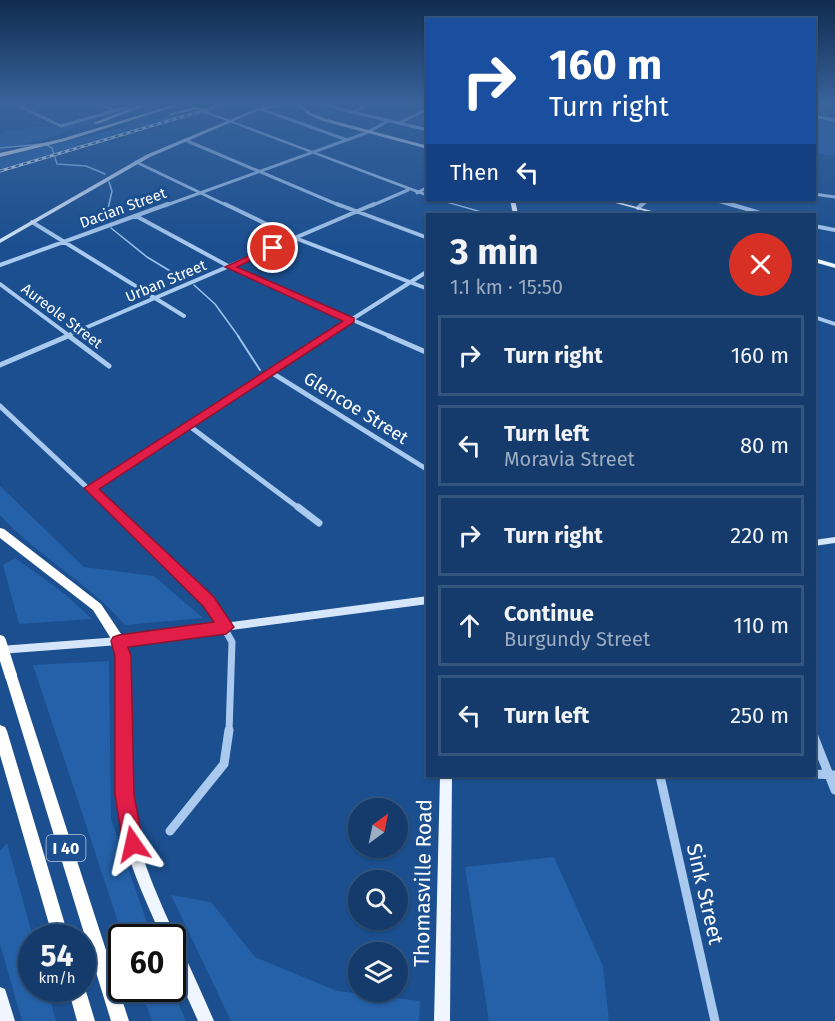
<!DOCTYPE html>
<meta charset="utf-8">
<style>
body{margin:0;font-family:"Fira Sans",sans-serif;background:#214673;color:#f1f3f6;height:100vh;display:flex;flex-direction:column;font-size:22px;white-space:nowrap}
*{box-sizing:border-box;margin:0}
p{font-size:20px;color:#9dadc1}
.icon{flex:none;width:33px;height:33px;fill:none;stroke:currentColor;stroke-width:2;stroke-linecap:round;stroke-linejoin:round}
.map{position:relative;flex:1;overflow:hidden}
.side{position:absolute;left:426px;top:213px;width:390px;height:564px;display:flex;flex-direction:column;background:#143b6b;border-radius:0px;box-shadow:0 2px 4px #0004,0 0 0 2px #33557e}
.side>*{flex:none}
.guide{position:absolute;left:426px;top:18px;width:390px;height:183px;border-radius:0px;box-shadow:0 2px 4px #0004,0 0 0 2px #33557e;background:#1a4fa0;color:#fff;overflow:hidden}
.needle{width:39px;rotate:33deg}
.fabs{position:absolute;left:348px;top:798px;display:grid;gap:12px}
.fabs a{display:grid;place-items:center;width:60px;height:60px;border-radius:50%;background:#143b6b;box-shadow:0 2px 4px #0004,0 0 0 2px #33557e;font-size:30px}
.speed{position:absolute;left:18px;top:924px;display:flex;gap:12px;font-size:30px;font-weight:700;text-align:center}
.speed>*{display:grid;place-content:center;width:78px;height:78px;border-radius:50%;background:#143b6b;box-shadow:0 2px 4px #0004,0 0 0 2px #33557e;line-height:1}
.speed small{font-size:15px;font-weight:400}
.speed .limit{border:3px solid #111;border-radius:9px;background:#fff;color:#111}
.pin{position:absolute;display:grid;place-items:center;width:51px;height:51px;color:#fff;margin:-26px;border:3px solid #fff;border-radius:50%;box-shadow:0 2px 6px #0007}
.me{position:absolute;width:66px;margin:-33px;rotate:349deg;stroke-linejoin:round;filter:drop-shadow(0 0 4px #0008)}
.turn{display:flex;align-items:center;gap:21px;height:126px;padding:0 24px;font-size:27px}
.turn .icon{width:78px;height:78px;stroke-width:2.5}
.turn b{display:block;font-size:42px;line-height:51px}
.then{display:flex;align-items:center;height:57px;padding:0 24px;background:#0003;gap:12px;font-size:22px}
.round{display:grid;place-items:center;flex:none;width:63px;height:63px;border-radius:32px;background:#214673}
.headline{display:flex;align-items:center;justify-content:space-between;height:102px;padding:0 24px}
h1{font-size:36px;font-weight:700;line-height:45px}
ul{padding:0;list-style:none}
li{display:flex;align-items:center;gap:18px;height:81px;margin:0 12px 9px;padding:0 12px;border:3px solid #33557e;border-radius:0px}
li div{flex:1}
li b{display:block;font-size:22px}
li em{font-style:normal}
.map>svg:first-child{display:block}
.green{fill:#2461a8}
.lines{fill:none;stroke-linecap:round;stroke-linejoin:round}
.stream-far1{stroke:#9cc4f0;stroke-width:1.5}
.stream{stroke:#9cc4f0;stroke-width:2}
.minor-far4{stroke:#a9c9ee;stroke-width:3}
.minor-far3{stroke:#a9c9ee;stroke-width:4}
.minor-far2{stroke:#a9c9ee;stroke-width:5}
.minor-far1{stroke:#a9c9ee;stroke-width:7}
.minor{stroke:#a9c9ee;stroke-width:9}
.tertiary{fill:#a9c9ee;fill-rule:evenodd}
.secondary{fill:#d6e6fa;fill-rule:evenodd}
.primary{fill:#f0f6ff;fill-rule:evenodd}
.motorway{fill:#fff;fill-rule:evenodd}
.rail-casing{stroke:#fff;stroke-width:3}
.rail{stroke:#1b4f8f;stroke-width:1.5;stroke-dasharray:4;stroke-linecap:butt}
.secondary-bridge{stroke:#d6e6fa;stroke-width:4.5}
.motorway-bridge{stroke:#fff;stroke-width:12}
.route{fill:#e11d48;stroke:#92132f;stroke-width:1.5}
.labels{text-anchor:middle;stroke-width:6;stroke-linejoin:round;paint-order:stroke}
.far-street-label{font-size:15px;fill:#fff;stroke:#1b4f8f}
.shield{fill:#1b4f8f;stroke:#bbcadd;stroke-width:1.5}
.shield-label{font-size:16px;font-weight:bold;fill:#fff}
.street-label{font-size:18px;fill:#fff;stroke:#1b4f8f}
.near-street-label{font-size:21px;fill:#fff;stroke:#1b4f8f}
</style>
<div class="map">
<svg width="835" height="1021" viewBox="0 0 835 1021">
<rect width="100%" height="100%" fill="#1b4f8f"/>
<!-- green -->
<path class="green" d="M125 110 49 138 0 150V135L4 132 41 126 62 127Z
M192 110 197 112 0 169V158Z
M814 118 835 121V156L815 153Z
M0 486 84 567 154 576 203 618 125 625C87 581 37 556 0 515Z
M15 558 65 594 92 619 19 624 3 565Z
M109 661 111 819 152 937H123L33 665Z
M7 843 33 937 32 988 47 989 56 1021H22L0 944V851Z
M554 857 603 966 609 1021H489L465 867Z
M171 895 211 902 255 957 337 991 420 1001 419 1021H231Z
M140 989H172L186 1021H152Z"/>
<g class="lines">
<!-- stream-far1 -->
<path class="stream-far1" d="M47 145 52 148 57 164 86 166 105 174
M0 148 42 144
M105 222 112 191 109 182
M111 228 147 257 185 280
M194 285 215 304 239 337"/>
<!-- stream -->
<path class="stream" d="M238 336 260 370"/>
<!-- minor-far4 -->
<path class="minor-far4" d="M15 104 61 126 139 104
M100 104 115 111
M319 104 428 130
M261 109 347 140
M353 112 369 104
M814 116 835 120
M399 123 428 109
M185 140 341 206
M136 162 228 206
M417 193 428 187
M814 194 835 197
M714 200 735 206
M164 206 366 133 388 121
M371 206 408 190
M641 206 648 200"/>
<!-- minor-far3 -->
<path class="minor-far3" d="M225 204 295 238 428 289
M337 204 428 238
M730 204 764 214
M638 208 642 204
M136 216 230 267 392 337
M32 222 184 316
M814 226 835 230
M0 265 168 204
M0 284 71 337
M64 337 374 204
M324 337 428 271"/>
<!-- minor-far2 -->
<path class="minor-far2" d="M69 336 109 366
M389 336 428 353
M0 365 68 336
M269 371 428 470
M0 406 110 509
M188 425 300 509
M90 488 327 336"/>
<!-- minor-far1 -->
<path class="minor-far1" d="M108 507 209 601 232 642 229 732
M298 507 319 523"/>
<!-- minor -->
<path class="minor" d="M814 737 835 790
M814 774 835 775
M660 776 715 1021
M170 831 224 764 229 730"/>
<!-- tertiary -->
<path class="tertiary" d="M230 120 428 194V197L229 122Z
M437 200H442L491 214H486Z
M814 315 835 322V326L814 319Z"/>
<!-- secondary -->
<path class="secondary" d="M183 104H189L203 110 200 111Z
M281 104H290L257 111 150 157 0 243V239L146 155 227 121 205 113V111L230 120 255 109Z
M835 537V543L814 546V540Z
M428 596V604L119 645 0 654V646L119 637Z"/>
<!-- primary -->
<path class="primary" d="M296 104H301L311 113 327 119 428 146V149L323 121 309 115Z
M510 200H515L518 214H513Z
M604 200H611L663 214H656Z
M814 258 835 264V268L814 262Z
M119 637 123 638 128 656C128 716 123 780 138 839 144 865 155 889 165 913 181 948 198 984 214 1021H198L172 963V938H162C148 905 132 873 124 839 111 780 117 716 118 656L114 641 115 638Z
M440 776H452L450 1021H434Z
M0 987 5 989 15 1021H0Z"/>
<!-- motorway -->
<path class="motorway" d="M142 104H149L98 124 93 123Z
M176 104H183L65 141 0 157V153L61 139Z
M196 107 198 109 171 115 169 114Z
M0 528 4 529 101 604 123 637 125 641 123 645 119 646 115 645 93 610 0 538Z
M11 670 16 672 17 676 129 1021H111L5 676 6 672Z
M0 725 5 727 7 731 69 938H53L0 755Z
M82 983 85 988 95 1021H77L68 988H82Z"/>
<!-- rail casing -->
<g class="rail-casing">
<path id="rail" d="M0 171 225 104"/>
</g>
<!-- rail -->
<use href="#rail" class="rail"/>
<!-- secondary-bridge -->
<path class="secondary-bridge" d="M201 110 206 112"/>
<!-- motorway-bridge -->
<path class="motorway-bridge" d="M0 641 11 676"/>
</g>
<!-- sky -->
<linearGradient id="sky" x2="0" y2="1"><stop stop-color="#0f2b4f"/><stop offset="0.42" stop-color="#39639b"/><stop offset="1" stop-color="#39639b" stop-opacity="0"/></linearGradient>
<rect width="835" height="247" fill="url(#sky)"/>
<!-- route -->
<path class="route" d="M270 246 278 248 237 267 354 318V322L99 489 214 597 234 627 226 634 128 647 131 656 134 795 143 844 140 851 133 853 126 851 123 844 115 795V656L111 641 113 637 119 635 214 622 203 606 84 488 343 321 225 267Z"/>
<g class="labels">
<!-- far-street labels -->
<g class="far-street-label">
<text transform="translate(123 208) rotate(-20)" y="5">Dacian Street</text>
<text transform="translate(166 281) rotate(-23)" y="5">Urban Street</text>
<text transform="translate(62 316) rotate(37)" y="5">Aureole Street</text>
</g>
<!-- shield labels -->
<rect class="shield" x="46.5" y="835" width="39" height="26" rx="4.5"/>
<g class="shield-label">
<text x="66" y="854">I 40</text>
</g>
<!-- street labels -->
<g class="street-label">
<text transform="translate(356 408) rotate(32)" y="6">Glencoe Street</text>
</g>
<!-- near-street labels -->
<g class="near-street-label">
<text transform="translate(423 883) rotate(-89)" y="7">Thomasville Road</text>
<text transform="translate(705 894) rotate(77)" y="7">Sink Street</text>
</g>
</g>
</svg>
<div class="fabs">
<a><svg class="needle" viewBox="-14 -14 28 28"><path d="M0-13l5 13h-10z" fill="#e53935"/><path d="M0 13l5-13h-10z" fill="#9dadc1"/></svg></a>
<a><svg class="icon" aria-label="search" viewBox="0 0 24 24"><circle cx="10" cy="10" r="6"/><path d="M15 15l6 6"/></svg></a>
<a><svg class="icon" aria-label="layers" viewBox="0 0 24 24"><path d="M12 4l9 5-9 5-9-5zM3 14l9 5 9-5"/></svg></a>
</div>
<div class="speed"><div>54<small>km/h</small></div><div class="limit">60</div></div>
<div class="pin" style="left:273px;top:248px;background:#d93025"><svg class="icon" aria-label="arrive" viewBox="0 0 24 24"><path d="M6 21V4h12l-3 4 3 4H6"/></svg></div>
<svg class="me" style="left:133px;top:844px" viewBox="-20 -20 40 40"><path d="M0-17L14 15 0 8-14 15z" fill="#e11d48" stroke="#fff" stroke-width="4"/></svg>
<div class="guide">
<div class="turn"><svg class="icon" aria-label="right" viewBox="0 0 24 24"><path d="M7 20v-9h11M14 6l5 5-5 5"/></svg><div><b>160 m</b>Turn right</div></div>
<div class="then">Then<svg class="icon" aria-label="left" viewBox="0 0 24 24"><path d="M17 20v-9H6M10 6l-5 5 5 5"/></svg></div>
</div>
<section class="side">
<div class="headline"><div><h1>3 min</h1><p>1.1 km · 15:50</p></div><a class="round" style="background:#d93025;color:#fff"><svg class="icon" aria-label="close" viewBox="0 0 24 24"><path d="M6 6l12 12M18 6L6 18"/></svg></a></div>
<ul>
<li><svg class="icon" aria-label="right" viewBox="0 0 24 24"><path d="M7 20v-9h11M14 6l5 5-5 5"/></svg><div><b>Turn right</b></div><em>160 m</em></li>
<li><svg class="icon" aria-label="left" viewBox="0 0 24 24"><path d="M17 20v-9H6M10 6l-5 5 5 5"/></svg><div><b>Turn left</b><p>Moravia Street</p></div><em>80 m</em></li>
<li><svg class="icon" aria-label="right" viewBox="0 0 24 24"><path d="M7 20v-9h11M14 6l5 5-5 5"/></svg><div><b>Turn right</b></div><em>220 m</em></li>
<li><svg class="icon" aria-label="ahead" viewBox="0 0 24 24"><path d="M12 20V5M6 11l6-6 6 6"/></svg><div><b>Continue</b><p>Burgundy Street</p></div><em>110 m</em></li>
<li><svg class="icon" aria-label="left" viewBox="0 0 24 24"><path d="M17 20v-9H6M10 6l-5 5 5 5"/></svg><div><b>Turn left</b></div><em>250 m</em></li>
</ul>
</section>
</div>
